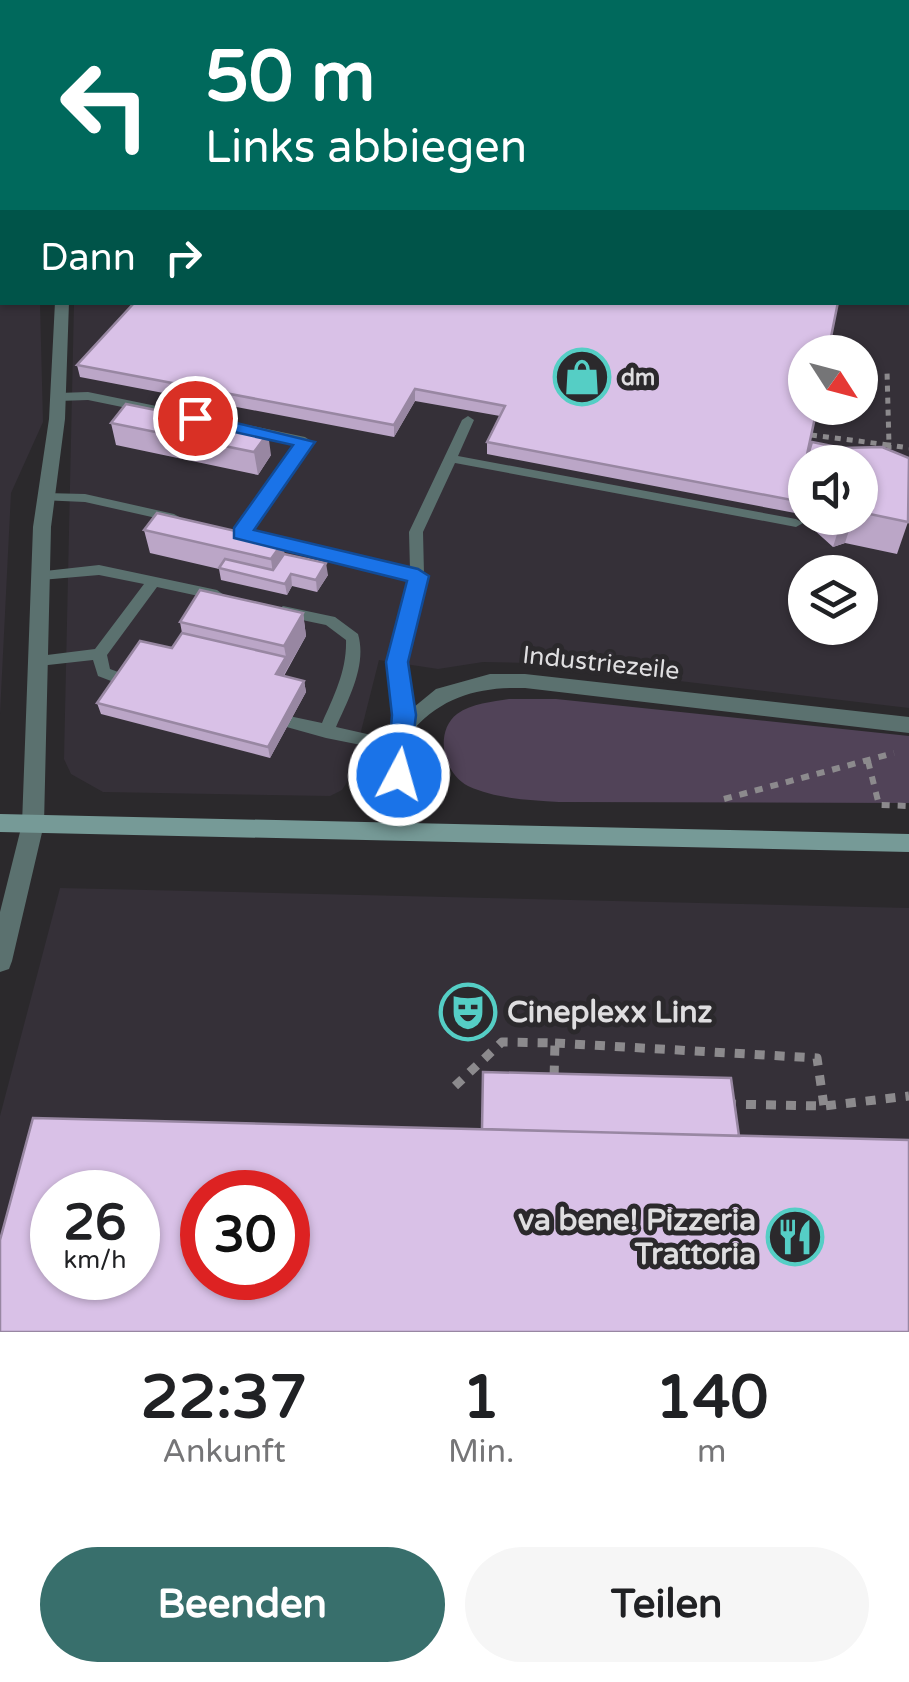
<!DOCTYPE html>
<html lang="de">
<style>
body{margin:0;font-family:"Varela Round",sans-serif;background:#f6f6f6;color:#202124;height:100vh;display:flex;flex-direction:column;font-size:38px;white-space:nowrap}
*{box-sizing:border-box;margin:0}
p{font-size:32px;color:#757577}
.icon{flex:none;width:55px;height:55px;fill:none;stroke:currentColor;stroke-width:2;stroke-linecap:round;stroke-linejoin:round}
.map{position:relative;height:1332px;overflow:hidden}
.sheet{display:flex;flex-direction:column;background:#fff;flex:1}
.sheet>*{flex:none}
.banner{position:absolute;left:0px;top:0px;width:910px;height:305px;box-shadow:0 2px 8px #0004;background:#00695c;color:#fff;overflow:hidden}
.needle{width:65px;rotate:126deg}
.fabs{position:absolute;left:788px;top:335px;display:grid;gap:20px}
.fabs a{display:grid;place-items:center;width:90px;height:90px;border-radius:50%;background:#fff;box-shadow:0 2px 8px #0004;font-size:50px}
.speed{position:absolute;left:30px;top:1170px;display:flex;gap:20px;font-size:50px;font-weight:700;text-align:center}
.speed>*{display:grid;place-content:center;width:130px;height:130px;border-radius:50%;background:#fff;box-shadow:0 2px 8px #0004;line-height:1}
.speed small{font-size:25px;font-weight:400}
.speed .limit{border:15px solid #d22;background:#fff;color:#111}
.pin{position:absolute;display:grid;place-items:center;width:85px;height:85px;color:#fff;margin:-42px;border:5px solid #fff;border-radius:50%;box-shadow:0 2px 10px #0007}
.me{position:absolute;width:110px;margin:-55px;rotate:6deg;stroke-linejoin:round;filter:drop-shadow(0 0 8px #0008)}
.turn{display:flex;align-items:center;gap:35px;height:210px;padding:0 40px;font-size:45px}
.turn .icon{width:130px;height:130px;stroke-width:2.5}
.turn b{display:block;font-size:70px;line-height:85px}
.then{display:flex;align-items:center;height:95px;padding:0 40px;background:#0003;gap:20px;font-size:38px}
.eta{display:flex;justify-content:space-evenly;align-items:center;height:170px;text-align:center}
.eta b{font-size:60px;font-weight:700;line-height:70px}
.action{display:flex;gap:20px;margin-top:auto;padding:20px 40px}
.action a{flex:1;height:115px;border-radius:60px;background:#386f6c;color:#fff;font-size:40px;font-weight:700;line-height:115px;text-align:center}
.action a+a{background:#f6f6f6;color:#202124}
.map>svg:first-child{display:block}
.built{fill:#353038;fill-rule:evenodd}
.green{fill:#514358}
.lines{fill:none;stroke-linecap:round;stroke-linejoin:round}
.path-far2{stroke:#8c8a8d;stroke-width:5;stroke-dasharray:6 6;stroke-linecap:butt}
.path-far1{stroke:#8c8a8d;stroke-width:6;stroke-dasharray:8 8;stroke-linecap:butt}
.path{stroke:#8c8a8d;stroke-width:9;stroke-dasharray:10 10;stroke-linecap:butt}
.lane{fill:#5b716f;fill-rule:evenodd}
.street{fill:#5b716f;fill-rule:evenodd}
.secondary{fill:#769a97;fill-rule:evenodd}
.highway{fill:#9dd6d1;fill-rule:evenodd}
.wall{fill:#bba6c7}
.shaded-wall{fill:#9887a2}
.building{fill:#d9c1e7;stroke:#9887a2;stroke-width:2.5;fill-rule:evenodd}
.route{fill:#1a73e8;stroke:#114b97;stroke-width:2.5}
.labels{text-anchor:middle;stroke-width:10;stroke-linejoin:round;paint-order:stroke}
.far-poi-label{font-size:22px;font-weight:bold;fill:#dfdee0;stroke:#2b292c;text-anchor:start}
.street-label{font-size:25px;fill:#dfdee0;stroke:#2b292c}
.near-poi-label{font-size:30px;font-weight:bold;fill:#dfdee0;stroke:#2b292c;text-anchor:start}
</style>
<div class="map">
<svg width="909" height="1332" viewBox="0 0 909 1332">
<rect width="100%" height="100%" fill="#2b292c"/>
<!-- built -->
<path class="built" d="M0 0 508 2H2V302L40 303 43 422 11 493 0 714Z
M909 231V708L527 663 483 662 438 669 379 660 349 779 342 790 330 796 103 792 71 774 64 759 74 303 908 302ZM805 352H860V408H805ZM805 462H860V518H805ZM805 572H860V628H805Z
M60 888 909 908V1332H0V1116ZM52 1192H138V1278H52ZM202 1192H288V1278H202Z"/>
<!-- green -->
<path class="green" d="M509 699H556L909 736V803L559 802C529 800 496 799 468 786 443 773 434 732 457 714 472 703 492 702 509 699Z"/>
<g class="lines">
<!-- path-far2 -->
<path class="path-far2" d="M811 435 889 445 887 371
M889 449V445L909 448"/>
<!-- path-far1 -->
<path class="path-far1" d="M868 761 879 805 909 806
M724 799 894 753"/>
<!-- path -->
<path class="path" d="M555 1043 817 1058 824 1106
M455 1086 502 1042 555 1043 554 1079
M726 1104 824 1106 909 1096"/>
<!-- lane -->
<path class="lane" d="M908 64H909V68H908Z
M0 110 2 111V119L0 118Z
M88 392 205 416 211 420 205 424 88 400 58 401 52 397 58 393Z
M468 416 474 420 458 456 796 519 803 523 796 527 455 463 423 532 424 574 426 577 404 663 412 727 410 731H398L390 663 410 590V580L264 543 257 539 264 535 410 570 409 532 462 420Z
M248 425 305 437 311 441 246 536 241 537 234 533 297 443 244 432V426Z
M45 493 85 494 174 514 181 518 174 522 85 502 40 500 38 497Z
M99 565 217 590 224 595 217 600 157 587 107 655 110 669 129 676 132 680 129 684 124 686 98 676 93 660 39 666 34 665 32 661 39 656 95 649 144 584 99 575 41 580 36 578 34 575 36 572Z
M283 606 335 617 358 634C367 665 349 698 336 727L407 743 409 747 407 751 401 753 326 738 283 726 281 722 283 718 289 716 322 723C334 696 347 670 346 640L326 625 278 615 276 611Z"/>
<!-- street -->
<path class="street" d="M908 222H909V230H908Z
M55 302H69L65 419 51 527 44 824 12 961 9 969 0 972V912L22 824 33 527 49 419Z
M490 674H525L909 717V733L525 688C481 687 445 695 414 729L407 831 404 838 396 840 388 838 385 831 397 721 436 689Z"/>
<!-- secondary -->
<path class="secondary" d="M0 814 909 834V852L0 832Z"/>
<!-- highway -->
<path class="highway" d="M728 0H763L765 2H730Z
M908 15H909V25H908Z"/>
</g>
<!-- wall -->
<path class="wall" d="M409 0H456L454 2H409Z
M135 302 805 467V507L797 506 795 513 487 454V442L500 416 415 401 394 437 80 377 77 365Z
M111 423 271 455 258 475 116 445Z
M860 462 908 522 897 554 845 543 833 547 813 529 816 518H860Z
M144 530 283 542 284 554 328 575 317 592 292 586 287 595 221 580 219 569 150 553Z
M303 613 306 636 284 676 304 681 306 692 270 758 101 714 97 703 172 648 182 633 180 622Z"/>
<!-- shaded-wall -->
<path class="shaded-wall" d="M0 209 2 242V291H0Z
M415 389V401L394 437V425Z
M268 433 271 455 258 475 254 452Z
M842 518H853L845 543 833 547Z
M283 542 286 564 274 582 271 559Z
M326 563 328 575 317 592 316 580Z
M291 574 292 586 287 595 285 584Z
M303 613 306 636 278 685 276 674 286 657 284 646Z
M304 681 306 692 270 758 268 747Z"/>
<!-- building -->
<path class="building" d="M0 198H2V269H0Z
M135 302H838L828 352H805V408H817L797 501 487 442 505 406 415 389 394 425 77 365Z
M126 404 268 433 254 452 111 423Z
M812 442 842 448 882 447 909 458 908 522 860 512V462H806Z
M157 513 283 542 271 559 144 530Z
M284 554 326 563 316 580 291 574 285 584 219 568 225 559 273 570Z
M200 590 303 613 284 646 180 622Z
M182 633 286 657 276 674 304 681 268 747 97 703 140 641 172 648Z
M483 1072 731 1078 739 1136 482 1129Z
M33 1118 909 1140V1332H0V1240ZM52 1192H138V1278H52ZM202 1192H288V1278H202Z"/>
<!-- route -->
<path class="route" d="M195 413 315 442 254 530 418 569 429 576 408 662 416 715 408 782 399 785 387 775 392 715 386 662 407 581 234 538V528L293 445 189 422V414Z"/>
<!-- icons -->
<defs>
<g id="shop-ring" transform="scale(2.875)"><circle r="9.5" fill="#2b292c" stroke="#55cec5" stroke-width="1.5"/><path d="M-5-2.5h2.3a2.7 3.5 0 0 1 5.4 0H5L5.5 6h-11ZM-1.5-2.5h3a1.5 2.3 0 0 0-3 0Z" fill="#55cec5"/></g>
<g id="theatre-ring" transform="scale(2.875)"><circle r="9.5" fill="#2b292c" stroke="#55cec5" stroke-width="1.5"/><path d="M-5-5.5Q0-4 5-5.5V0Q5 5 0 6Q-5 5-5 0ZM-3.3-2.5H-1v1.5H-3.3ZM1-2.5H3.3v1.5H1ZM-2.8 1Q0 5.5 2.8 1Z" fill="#55cec5"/></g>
<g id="restaurant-ring" transform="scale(2.875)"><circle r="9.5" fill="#2b292c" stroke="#55cec5" stroke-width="1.5"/><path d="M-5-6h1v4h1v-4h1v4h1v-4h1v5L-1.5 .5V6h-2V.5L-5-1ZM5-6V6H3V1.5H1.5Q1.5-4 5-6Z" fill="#55cec5"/></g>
</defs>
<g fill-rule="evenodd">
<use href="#shop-ring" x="582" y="377"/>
<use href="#theatre-ring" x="468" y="1012"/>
<use href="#restaurant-ring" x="795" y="1237"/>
</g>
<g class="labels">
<!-- far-poi labels -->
<g class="far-poi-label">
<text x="621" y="385">dm</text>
</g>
<!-- street labels -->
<g class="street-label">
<text transform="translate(601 662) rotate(6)" y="9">Industriezeile</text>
</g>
<!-- near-poi labels -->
<g class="near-poi-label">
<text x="507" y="1022">Cineplexx Linz</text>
<text x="756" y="1230" text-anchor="end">va bene! Pizzeria<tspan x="756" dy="34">Trattoria</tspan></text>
</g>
</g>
</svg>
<div class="fabs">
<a><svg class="needle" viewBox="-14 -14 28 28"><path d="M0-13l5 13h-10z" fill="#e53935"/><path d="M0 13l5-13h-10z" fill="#757577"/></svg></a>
<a><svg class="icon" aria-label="sound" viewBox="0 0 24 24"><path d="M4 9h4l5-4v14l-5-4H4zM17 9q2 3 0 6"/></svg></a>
<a><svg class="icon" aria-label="layers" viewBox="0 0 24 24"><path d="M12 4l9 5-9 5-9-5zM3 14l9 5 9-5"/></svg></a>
</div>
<div class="speed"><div>26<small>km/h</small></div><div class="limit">30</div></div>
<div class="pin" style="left:195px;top:418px;background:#d93025"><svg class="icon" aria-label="arrive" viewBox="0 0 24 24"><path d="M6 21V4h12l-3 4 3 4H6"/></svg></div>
<svg class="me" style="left:399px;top:775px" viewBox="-20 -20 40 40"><circle r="17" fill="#1a73e8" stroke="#fff" stroke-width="3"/><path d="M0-11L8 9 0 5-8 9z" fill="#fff"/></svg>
<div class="banner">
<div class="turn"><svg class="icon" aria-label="left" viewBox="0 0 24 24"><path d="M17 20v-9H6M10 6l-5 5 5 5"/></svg><div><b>50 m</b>Links abbiegen</div></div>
<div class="then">Dann<svg class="icon" aria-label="right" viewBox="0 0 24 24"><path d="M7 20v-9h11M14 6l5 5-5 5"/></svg></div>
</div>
</div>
<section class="sheet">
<div class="eta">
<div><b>22:37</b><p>Ankunft</p></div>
<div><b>1</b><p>Min.</p></div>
<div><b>140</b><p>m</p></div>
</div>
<div class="action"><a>Beenden</a><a>Teilen</a></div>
</section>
